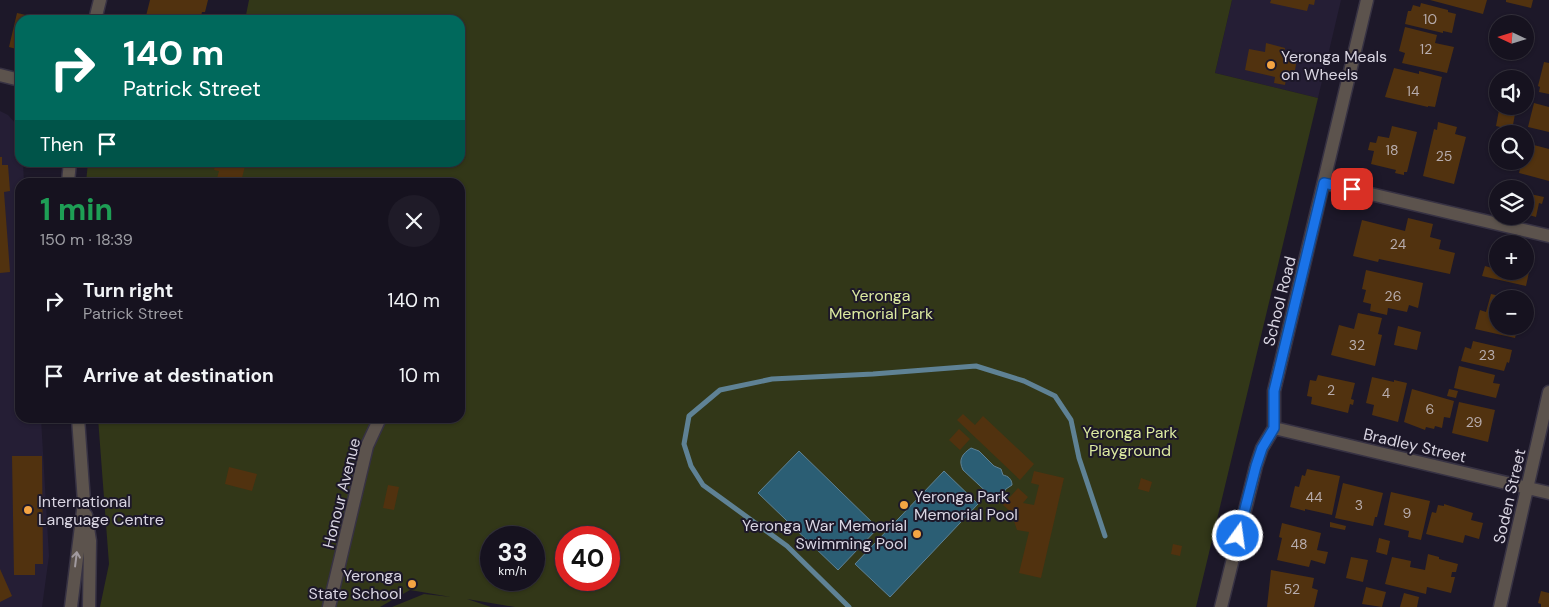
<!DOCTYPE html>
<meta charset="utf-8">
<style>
body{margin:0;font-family:"DM Sans",sans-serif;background:#1f1b28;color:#f1f3f6;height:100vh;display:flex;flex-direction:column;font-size:19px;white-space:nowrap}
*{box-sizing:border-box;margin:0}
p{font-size:16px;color:#9e9ea4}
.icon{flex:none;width:28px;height:28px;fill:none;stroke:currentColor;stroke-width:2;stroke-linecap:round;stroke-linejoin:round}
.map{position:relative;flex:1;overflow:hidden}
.side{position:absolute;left:15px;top:178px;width:450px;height:245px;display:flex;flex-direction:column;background:#16121f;border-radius:15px;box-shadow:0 1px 4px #0004,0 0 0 1px #35323d}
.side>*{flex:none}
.top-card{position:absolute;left:15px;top:15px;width:450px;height:152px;border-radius:15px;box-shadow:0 1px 4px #0004,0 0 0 1px #35323d;background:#00695c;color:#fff;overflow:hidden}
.needle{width:32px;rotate:274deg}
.controls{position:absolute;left:1489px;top:15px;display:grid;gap:10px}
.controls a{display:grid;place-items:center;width:45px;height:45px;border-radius:50%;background:#16121f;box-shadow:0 1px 4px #0004,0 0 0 1px #35323d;font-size:25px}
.speed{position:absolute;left:480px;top:526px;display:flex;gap:10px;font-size:25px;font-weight:700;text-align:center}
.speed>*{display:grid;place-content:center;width:65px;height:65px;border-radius:50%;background:#16121f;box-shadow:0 1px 4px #0004,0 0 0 1px #35323d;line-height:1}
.speed small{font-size:12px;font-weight:400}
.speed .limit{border:8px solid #d22;background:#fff;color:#111}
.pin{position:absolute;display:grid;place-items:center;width:42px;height:42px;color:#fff;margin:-21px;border-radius:10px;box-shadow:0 2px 8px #0006}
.me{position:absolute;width:55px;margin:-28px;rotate:14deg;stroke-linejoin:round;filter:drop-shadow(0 0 4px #0008)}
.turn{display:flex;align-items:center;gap:18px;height:105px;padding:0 25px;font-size:22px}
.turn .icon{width:65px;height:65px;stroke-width:2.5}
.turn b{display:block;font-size:35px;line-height:42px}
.then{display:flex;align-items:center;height:48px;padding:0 25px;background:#0003;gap:10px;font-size:19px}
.round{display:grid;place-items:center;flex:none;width:52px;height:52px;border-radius:26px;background:#1f1b28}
.head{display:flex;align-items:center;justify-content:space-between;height:85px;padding:0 25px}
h1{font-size:30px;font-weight:700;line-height:38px;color:#1e9e55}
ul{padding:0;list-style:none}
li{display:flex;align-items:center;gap:15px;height:75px;padding:0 25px}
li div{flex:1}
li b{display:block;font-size:19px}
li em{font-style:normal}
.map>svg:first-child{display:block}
.built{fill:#251e35}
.green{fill:#323718;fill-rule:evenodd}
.water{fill:#2b5e74;stroke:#5f8295}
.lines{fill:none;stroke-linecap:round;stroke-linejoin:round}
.stream{stroke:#5f8295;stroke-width:5}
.building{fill:#51320f}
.minor-casing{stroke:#373243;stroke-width:15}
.minor{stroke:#5c534d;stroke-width:12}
.oneway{stroke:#a19a9f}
.route-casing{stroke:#114b97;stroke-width:12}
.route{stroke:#1a73e8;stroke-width:9}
.poi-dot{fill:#f4a443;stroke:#1d1829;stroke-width:2}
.labels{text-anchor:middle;stroke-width:4;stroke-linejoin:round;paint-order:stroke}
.number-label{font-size:14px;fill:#b7acad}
.poi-label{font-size:16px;fill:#d9d5e2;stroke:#1d1829;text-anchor:start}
.park-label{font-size:16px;fill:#dceaa0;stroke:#1d1829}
.street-label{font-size:16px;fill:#d9d5e2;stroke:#1d1829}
</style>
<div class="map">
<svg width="1549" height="607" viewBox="0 0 1549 607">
<rect width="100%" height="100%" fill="#1d1829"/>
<!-- built -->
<path class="built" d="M1232 0H1341L1318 98 1215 73Z
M0 111 8 115 18 126 20 162 23 163 24 182H20V418H41L49 556 42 607H0Z"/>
<!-- green -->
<path class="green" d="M249 0H1232L1215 73 1318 98 1196 607H515L467 599 491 607H392L424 594 451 597 410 590 380 607H100L109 564 98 418H460V182H86L88 163 460 162V20H245ZM491 538H534V580H491ZM566 538H609V580H566Z"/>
<!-- water -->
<path class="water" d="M971 448 979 451 994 466 1001 469 1003 475C1008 476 1012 479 1012 485L1006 489 998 500 994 499 963 470C958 460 962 454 971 448Z
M799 451 878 528 838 570 758 493Z
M944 471 978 504 890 597 855 564Z"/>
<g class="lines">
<!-- stream -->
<path class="stream" d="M849 607 787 546 703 485 691 466 684 444 689 416 720 390 772 379 873 374 976 366 1024 381 1055 396 1071 420 1079 458 1105 536"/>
</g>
<!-- building -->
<path class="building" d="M150 0H208L205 12H202L200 20H145Z
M1271 0H1315L1314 5 1309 4 1307 11 1270 3Z
M1430 0H1487L1483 14Z
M1506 0H1533L1531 8 1506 2Z
M1421 3 1448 10V12L1456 14 1452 33 1443 31V33L1405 24 1408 11H1411L1413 5 1420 7Z
M17 13 44 19 20 20V50L9 47Z
M1405 27 1437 35 1435 43 1454 47 1447 73 1402 63 1405 53 1399 51Z
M1266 43 1285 48 1284 56 1297 59 1293 81 1286 79 1285 85 1274 83 1275 77 1245 70 1249 49 1265 52Z
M1544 62 1549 63V94L1539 92 1540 87 1538 86Z
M1394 68 1419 74V71L1442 77 1435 107 1428 106V107L1385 97Z
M1501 72 1517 76 1516 79H1499Z
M1534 103 1549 107V132L1528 127Z
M1499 110 1515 114 1512 130 1496 126Z
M1438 122 1457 127 1455 134 1466 137 1454 184 1423 176 1434 129 1437 130Z
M1392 126 1417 132 1407 172H1404V175L1395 173 1396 170 1371 164 1374 151 1368 150 1370 142 1376 143 1378 136 1389 138Z
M1530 144 1549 149V181L1519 173 1522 161H1525V156H1527Z
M0 157H2V165H8L10 191 4 192 10 272 0 273Z
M216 162H246L241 182H216L219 171 214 170Z
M1525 193 1544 197 1542 204 1539 203 1536 217 1525 214Z
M1408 218 1433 224 1430 237 1441 240 1439 249 1455 253 1450 274 1379 259 1378 262 1353 256 1362 220 1405 231Z
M1525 255 1528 256 1527 262 1531 263 1526 286 1482 276 1485 266 1495 269 1497 263 1498 271H1525Z
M1366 270 1423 283 1418 308 1409 305 1407 312 1388 308 1387 315 1370 311 1371 304 1363 302 1366 290 1362 289Z
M1491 294 1504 297 1503 299H1498V326H1518L1515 338 1475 329 1480 310 1486 312Z
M1358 313 1382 318 1378 334 1382 335 1375 366 1331 355 1339 325 1354 329Z
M1398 326 1421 332 1417 350 1394 345Z
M1473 341 1512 350 1509 363 1507 362 1504 371 1461 361 1465 347 1471 349Z
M1459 366 1495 375 1493 383 1500 384 1496 398 1454 388Z
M1318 375 1355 383 1351 399 1354 400 1353 405 1350 404 1348 413 1311 404 1312 397 1307 396 1310 380 1316 381Z
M1372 377 1394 382V380L1407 383 1398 422 1372 415 1374 405 1366 403Z
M1412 389 1454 401 1450 418 1444 417 1442 428 1435 426 1434 429 1426 427 1425 430 1404 422Z
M1449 389 1458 391 1456 398 1447 396Z
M1459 402 1495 410 1488 442 1452 433Z
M963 414 975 425 983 416 1034 464 1020 480 957 420Z
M959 429 970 439 960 450 949 440Z
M12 456H42L43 564H35V575H14Z
M229 467 257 474 252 491 225 484Z
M1307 469 1340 476 1332 515 1305 509V511L1290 507 1295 486 1299 487 1302 475 1305 476Z
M1034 471 1064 478 1041 578 1019 573 1029 532 1017 530 1011 512 1003 505 1018 488 1028 497 1023 503 1034 505 1039 485 1031 483Z
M1141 478 1152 482 1149 492 1138 489Z
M1343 483 1383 493 1377 517H1375L1373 526 1335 518Z
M388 485 399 487 394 510 383 508Z
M1391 492 1430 501 1421 540 1408 537 1409 531 1384 525Z
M1444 504 1473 513 1471 520 1483 523 1479 539 1465 535 1463 543 1426 534 1432 512 1436 513 1438 505 1444 506Z
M1330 522 1346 526 1345 530 1330 527Z
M1282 523 1321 533 1317 550 1328 552 1325 564 1311 560 1309 567 1277 560 1282 538 1279 537Z
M1379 538 1390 541 1387 555 1376 552Z
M1173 544 1182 546 1180 556 1171 554Z
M1428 554 1439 557V559L1458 564 1456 572H1452L1451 577H1455L1451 593 1427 587 1426 594 1385 584 1392 557 1411 561 1410 567 1425 570Z
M1351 557 1368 560 1363 582 1346 578Z
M0 569 12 596 0 602Z
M1271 570 1314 578 1312 588 1318 590 1314 607H1267Z
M1366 587 1386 592 1382 607 1362 604Z
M1541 591 1549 593V607H1541V604L1538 603Z
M1404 593 1419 597 1417 607H1400Z"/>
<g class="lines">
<!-- minor casing -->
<g class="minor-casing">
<path id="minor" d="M95 20 100 0
M0 75 20 80
M68 182 70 162
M1324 183 1549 236
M1274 428 1549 493
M86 515 90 541 89 607
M71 607 84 502 78 418
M329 607 367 446 380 418
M1221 607 1256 466 1262 448 1274 428V391L1367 0
M1500 607 1549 392"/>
</g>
<!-- minor -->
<use href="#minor" class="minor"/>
</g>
<!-- one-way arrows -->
<defs><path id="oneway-shaft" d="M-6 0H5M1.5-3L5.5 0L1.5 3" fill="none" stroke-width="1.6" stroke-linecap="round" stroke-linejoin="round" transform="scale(1.25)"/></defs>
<use class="oneway" href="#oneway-shaft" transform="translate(76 559) rotate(-83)"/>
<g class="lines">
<!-- route casing -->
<g class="route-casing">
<path id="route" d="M1238 536 1256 466 1262 448 1274 428V391L1324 183 1352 189"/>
</g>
<!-- route -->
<use href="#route" class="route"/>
</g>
<!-- markers -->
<g class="poi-dot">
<circle cx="1271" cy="65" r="5"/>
<circle cx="904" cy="505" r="5"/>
<circle cx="28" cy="510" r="5"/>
<circle cx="917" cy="534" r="5"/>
<circle cx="412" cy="584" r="5"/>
</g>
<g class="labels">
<!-- number labels -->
<g class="number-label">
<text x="1430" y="24">10</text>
<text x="1426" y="54">12</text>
<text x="1413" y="96">14</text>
<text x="1392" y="155">18</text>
<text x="1444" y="161">25</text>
<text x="1398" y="249">24</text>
<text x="1393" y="301">26</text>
<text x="1357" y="350">32</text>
<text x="1487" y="360">23</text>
<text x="1331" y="395">2</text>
<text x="1386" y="398">4</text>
<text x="1430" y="414">6</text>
<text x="1474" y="427">29</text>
<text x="1314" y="502">44</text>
<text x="1359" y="510">3</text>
<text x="1407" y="518">9</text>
<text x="1299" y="549">48</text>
<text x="1292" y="594">52</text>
</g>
<!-- poi labels -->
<g class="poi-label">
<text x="1281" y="62">Yeronga Meals<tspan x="1281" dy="18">on Wheels</tspan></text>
<text x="914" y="502">Yeronga Park<tspan x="914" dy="18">Memorial Pool</tspan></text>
<text x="38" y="507">International<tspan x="38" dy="18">Language Centre</tspan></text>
<text x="907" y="531" text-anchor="end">Yeronga War Memorial<tspan x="907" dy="18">Swimming Pool</tspan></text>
<text x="402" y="581" text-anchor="end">Yeronga<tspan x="402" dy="18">State School</tspan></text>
</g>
<!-- park labels -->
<g class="park-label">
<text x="881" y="301">Yeronga<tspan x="881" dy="18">Memorial Park</tspan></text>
<text x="1130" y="438">Yeronga Park<tspan x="1130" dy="18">Playground</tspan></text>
</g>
<!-- street labels -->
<g class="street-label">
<text transform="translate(1279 301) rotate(-76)" y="6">School Road</text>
<text transform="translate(1415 445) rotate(13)" y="6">Bradley Street</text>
<text transform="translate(341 493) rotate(-76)" y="6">Honour Avenue</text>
<text transform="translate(1509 496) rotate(-77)" y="6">Soden Street</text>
</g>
</g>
</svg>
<div class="controls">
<a><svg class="needle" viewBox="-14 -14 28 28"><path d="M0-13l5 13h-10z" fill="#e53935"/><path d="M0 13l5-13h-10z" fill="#9e9ea4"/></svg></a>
<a><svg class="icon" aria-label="sound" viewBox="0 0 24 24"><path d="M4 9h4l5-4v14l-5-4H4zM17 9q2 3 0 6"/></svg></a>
<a><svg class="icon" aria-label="search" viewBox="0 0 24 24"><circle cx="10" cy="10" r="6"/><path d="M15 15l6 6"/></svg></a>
<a><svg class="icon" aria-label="layers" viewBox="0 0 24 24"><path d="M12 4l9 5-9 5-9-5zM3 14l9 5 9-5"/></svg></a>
<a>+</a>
<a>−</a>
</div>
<div class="speed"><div>33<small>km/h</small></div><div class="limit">40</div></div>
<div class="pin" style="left:1352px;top:189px;background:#d93025"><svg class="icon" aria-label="arrive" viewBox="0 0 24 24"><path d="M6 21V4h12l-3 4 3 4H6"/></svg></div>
<svg class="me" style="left:1238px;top:536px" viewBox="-20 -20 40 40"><circle r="17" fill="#1a73e8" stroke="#fff" stroke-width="3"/><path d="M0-11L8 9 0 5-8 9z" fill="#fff"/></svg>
<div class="top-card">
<div class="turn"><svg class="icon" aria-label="right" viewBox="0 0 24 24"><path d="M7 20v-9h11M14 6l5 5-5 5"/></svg><div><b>140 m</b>Patrick Street</div></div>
<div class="then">Then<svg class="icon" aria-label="arrive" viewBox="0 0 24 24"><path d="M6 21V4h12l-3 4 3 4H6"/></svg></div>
</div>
<section class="side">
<div class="head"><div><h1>1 min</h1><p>150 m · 18:39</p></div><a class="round"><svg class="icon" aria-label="close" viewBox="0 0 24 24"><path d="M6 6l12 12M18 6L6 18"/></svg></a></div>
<ul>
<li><svg class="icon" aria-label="right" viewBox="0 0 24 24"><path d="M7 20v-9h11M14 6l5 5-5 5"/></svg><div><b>Turn right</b><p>Patrick Street</p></div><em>140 m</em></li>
<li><svg class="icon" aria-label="arrive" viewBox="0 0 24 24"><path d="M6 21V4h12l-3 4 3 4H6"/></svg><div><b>Arrive at destination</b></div><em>10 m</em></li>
</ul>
</section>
</div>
